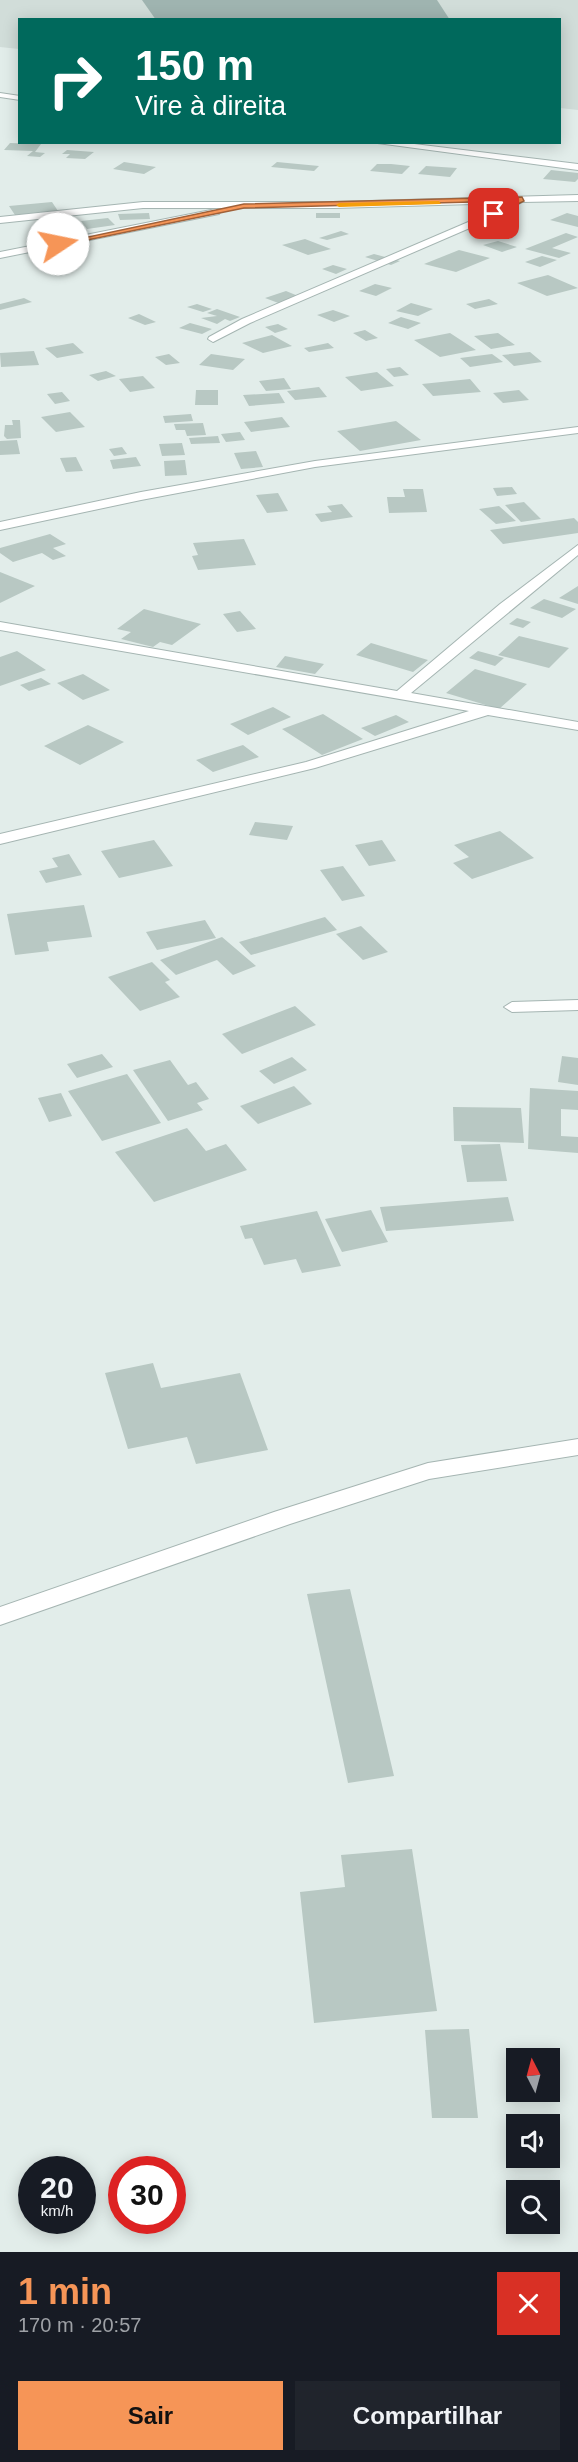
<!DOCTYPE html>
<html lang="pt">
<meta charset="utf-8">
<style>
body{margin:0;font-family:Helvetica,sans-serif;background:#20242c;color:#f1f3f6;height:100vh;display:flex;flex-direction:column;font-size:22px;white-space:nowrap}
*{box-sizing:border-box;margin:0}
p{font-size:20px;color:#9ea1a6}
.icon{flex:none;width:33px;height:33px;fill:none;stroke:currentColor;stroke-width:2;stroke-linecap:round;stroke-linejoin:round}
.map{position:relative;height:2252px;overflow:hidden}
.panel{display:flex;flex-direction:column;background:#171b24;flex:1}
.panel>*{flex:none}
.banner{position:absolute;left:18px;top:18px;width:543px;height:126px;border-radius:0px;box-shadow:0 3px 15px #0003;background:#00695c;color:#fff;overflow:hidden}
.needle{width:39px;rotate:354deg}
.buttons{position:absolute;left:506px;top:2048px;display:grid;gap:12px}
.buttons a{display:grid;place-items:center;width:54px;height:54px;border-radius:0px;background:#171b24;box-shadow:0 3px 15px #0003;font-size:30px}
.speed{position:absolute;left:18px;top:2156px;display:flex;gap:12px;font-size:30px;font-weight:700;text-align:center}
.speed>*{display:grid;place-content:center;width:78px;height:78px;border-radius:50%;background:#171b24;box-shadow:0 3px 15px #0003;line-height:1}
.speed small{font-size:15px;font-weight:400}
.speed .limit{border:9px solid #d22;background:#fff;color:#111}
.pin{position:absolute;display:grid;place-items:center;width:51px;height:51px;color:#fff;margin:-26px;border-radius:12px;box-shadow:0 3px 9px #0006}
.me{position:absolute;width:66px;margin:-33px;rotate:79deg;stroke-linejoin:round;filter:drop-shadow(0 0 4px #0008)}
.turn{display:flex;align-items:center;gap:21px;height:126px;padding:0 18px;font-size:27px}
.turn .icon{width:78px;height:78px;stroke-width:2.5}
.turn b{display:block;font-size:42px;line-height:51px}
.round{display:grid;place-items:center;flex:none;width:63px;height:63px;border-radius:0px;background:#20242c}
.summary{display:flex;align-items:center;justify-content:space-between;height:102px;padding:0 18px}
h1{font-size:36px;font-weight:700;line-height:45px;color:#f69557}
.cta{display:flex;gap:12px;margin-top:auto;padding:12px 18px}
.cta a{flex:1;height:69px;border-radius:0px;background:#f69557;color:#111;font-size:24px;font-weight:700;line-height:69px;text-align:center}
.cta a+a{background:#20242c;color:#f1f3f6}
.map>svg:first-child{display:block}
.built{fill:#d1ddd9}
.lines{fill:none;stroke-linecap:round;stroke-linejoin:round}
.runway{fill:#9fb4b0;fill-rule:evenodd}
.building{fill:#b8c8c3}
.minor-casing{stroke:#a5b5b2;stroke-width:2}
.minor{fill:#fff;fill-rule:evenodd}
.route{fill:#f69557;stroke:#a06139;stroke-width:1.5}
.slow{fill:#f59e0b}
</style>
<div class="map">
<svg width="578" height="2252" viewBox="0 0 578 2252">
<rect width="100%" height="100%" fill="#e2edea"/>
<!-- built -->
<path class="built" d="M0 0H578V110L560 108V20H20L19 49 0 47Z"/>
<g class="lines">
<!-- runway -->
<path class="runway" d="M142 0H437L450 20H156Z"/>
</g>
<!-- building -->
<path class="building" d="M10 143 41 144 35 152 45 153 40 157 27 156 33 151 4 150Z
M67 150 94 152 85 159 66 158 70 154H62Z
M124 162 156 167 144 174 113 169Z
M277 162 319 166 314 171 271 167Z
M377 164H391L410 166 402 174 370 171Z
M426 166 457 168 450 177 418 174Z
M551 170 578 173V179L575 182 543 179Z
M52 202 58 211 15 215 9 206Z
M149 213 150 219 120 220 118 214Z
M316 213H340V218H316Z
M567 213 578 216V227L550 220Z
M108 218 115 225 87 229 81 221Z
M341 231 349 234 327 240 319 238Z
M566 233 578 237 552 248 571 253 559 258 525 249Z
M305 239 331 249 308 255 282 245Z
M498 241 517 247 502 252 483 245Z
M459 250 490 258 456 272 424 264Z
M374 254 400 261 391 265 365 257Z
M542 256 557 260 540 267 525 262Z
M333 265 347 269 336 274 322 269Z
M548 275 578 288 547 296 517 283Z
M375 284 392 288 376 296 359 291Z
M286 291 303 298 281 304 265 298Z
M24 298 32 302 0 310V304Z
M489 299 498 304 475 309 466 304Z
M411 303 433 309 418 316 396 311Z
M197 304 212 309 203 312 187 307Z
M217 309 240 317 230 321 225 319 217 324 201 318 217 316 207 313Z
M333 310 350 316 334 322 317 315Z
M139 314 156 322 145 325 128 318Z
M401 317 421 323 408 329 388 323Z
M190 323 212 329 202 334 179 328Z
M278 324 288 329 275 333 265 327Z
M365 330 378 338 366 341 353 333Z
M450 333 476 350 440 357 414 340Z
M498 333 515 345 491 349 474 336Z
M272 335 292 346 263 353 242 343Z
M73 343 84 353 57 358 45 348Z
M328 343 334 348 309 352 304 348Z
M34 351 39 365 1 367 0 353Z
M530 352 542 362 514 366 502 355Z
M169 354 180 363 166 365 155 357Z
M211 354 245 359 233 370 199 365Z
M492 354 503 362 470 367 460 358Z
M400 367 409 375 394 377 386 369Z
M106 371 116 376 98 381 89 375Z
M377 372 394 386 361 391 345 377Z
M143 376 155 388 130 392 119 379Z
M284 378 291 389 266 391 259 381Z
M470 379 481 392 433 396 422 384Z
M319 387 327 397 295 400 287 391Z
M196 390H218V405H195Z
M519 390 529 400 503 403 493 393Z
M62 392 70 401 55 404 47 394Z
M279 393 285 403 249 406 243 395Z
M70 412 85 427 56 432 41 417Z
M191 414 193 421 165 423 163 416Z
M282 417 290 427 251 432 244 422Z
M12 420H20L21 438 7 439 4 436 5 425H13Z
M396 421 421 440 360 451 337 431Z
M203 423 206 435 187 436 185 430H176L174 424Z
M240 432 245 440 226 442 221 434Z
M218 436 220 443 191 444 189 438Z
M17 440 20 454 0 455V441Z
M182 443 185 455 162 456 159 444Z
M122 447 127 454 114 456 109 449Z
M256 451 263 467 241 469 234 453Z
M76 457 83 471 66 472 60 458Z
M136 457 141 466 113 469 110 460Z
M185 460 187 475 165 476 164 461Z
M512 487 517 494 497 496 493 488Z
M403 489H423L427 512 389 513 387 497H405Z
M278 493 288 511 267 513 256 495Z
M524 502 541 519 521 522 505 505Z
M342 504 353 517 321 522 315 514 332 512 327 506Z
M499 506 516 521 496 524 479 509Z
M574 518 578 522V533L503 544 490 530Z
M50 534 66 544 53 548 66 556 53 560 42 553 13 562 0 553V548Z
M244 539 256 565 198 570 192 556 198 555 193 543Z
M0 572 35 586 0 603Z
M578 586V604L559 598Z
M544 599 576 609 562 618 530 608Z
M144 609 201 624 172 645 160 642 153 647 121 639 131 632 117 629Z
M240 611 256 629 237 632 223 614Z
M517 618 531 622 523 628 509 624Z
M519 636 569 648 549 668 498 655Z
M371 643 428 660 413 672 356 655Z
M17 651 46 670 0 686V657Z
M478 651 504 658 495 666 469 658Z
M285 656 324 664 315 674 276 667Z
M475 669 527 684 499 709 446 693Z
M83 674 110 690 83 700 57 683Z
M41 678 51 684 29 691 20 685Z
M273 707 291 717 248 735 230 724Z
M323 714 363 739 322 755 282 729Z
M396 715 409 722 375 736 361 728Z
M88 725 124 742 80 765 44 746Z
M243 745 259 757 213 772 196 760Z
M255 822 293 826 287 840 249 835Z
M500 831 534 858 472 879 453 863 469 857 454 845Z
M154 840 173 866 119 878 101 851Z
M382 840 396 861 369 866 355 845Z
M69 854 82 875 46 883 39 871 58 867 52 858Z
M343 866 365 896 342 901 320 870Z
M84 905 92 937 47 942 49 951 15 955 7 914Z
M325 917 337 930 251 955 239 942Z
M205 920 216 938 157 950 146 932Z
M361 926 388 952 363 960 336 934Z
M222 937 256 966 233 975 217 960 176 975 160 960Z
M152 962 170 980 165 982 180 997 140 1011 108 977Z
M295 1006 316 1025 242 1054 222 1034Z
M102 1054 113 1067 77 1078 67 1064Z
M562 1056 578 1058V1085L558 1082Z
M292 1057 307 1070 274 1084 259 1071Z
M170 1060 188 1085 196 1082 209 1099 197 1103 203 1110 168 1121 133 1070Z
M127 1074 161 1123 102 1141 68 1091Z
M294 1086 312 1104 258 1124 240 1106Z
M530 1088 578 1091V1110L561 1109V1136L578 1137V1153L528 1149Z
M61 1093 72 1116 49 1122 38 1098Z
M453 1107 521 1108 524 1143 454 1141Z
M187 1128 206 1151 226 1144 247 1170 154 1202 115 1152Z
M500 1144 507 1181 467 1182 461 1145Z
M508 1197 514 1221 386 1231 380 1207Z
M371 1210 388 1242 342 1252 325 1219Z
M317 1211 341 1266 302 1273 296 1259 264 1265 252 1238 245 1239 240 1226Z
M153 1363 161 1388 240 1373 268 1450 196 1464 187 1437 128 1449 105 1373Z
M350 1589 394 1776 348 1783 307 1594Z
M412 1849 437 2011 314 2023 300 1892 345 1887 341 1855Z
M469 2029 478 2118H432L425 2030Z"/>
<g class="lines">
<!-- minor casing -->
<g class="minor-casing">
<path id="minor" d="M0 93 20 96V100L0 97Z
M370 142H398L578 164V170Z
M578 195V201L522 202 479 224 250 323 213 342 208 339 209 337 242 319 473 220 508 203 334 208H143L0 223V217L143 202H334Z
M216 209 220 212 219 214 0 258V252Z
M578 427V433L315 467 141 500 0 530V522L141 492 315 461Z
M578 545V555L411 693 578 722V730L488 715 315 768 0 844V834L306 762 469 711 0 630V622L397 691 500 604Z
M578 1000V1010L512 1012 504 1007 512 1002Z
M578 1439V1455L429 1479 290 1524 0 1625V1607L274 1512 428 1463Z"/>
</g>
<!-- minor -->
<use href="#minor" class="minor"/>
</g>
<!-- route -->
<path class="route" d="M522 197 524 201 494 216 492 212 513 201 244 208 58 246 55 244 244 204Z"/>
<!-- slow -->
<path class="slow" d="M439 201 441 204 339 207 336 205 339 203Z"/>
</svg>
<div class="buttons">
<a><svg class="needle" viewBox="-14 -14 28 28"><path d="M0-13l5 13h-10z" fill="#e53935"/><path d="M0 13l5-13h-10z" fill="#9ea1a6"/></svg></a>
<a><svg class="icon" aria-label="sound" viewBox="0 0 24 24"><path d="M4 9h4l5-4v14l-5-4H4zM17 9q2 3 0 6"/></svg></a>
<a><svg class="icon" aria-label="search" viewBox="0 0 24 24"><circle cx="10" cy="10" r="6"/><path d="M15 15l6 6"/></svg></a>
</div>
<div class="speed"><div>20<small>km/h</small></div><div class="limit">30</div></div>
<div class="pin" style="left:494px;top:214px;background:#d93025"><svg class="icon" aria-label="arrive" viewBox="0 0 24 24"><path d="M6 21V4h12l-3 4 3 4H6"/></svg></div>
<svg class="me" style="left:58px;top:244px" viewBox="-20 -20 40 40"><circle r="19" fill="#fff"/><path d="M0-13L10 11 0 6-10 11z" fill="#f69557"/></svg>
<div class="banner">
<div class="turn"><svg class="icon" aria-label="right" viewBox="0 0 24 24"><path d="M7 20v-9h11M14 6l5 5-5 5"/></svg><div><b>150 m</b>Vire à direita</div></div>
</div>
</div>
<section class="panel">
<div class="summary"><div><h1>1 min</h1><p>170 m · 20:57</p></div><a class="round" style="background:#d93025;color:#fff"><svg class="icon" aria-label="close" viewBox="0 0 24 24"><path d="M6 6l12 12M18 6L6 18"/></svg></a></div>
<div class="cta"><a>Sair</a><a>Compartilhar</a></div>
</section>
